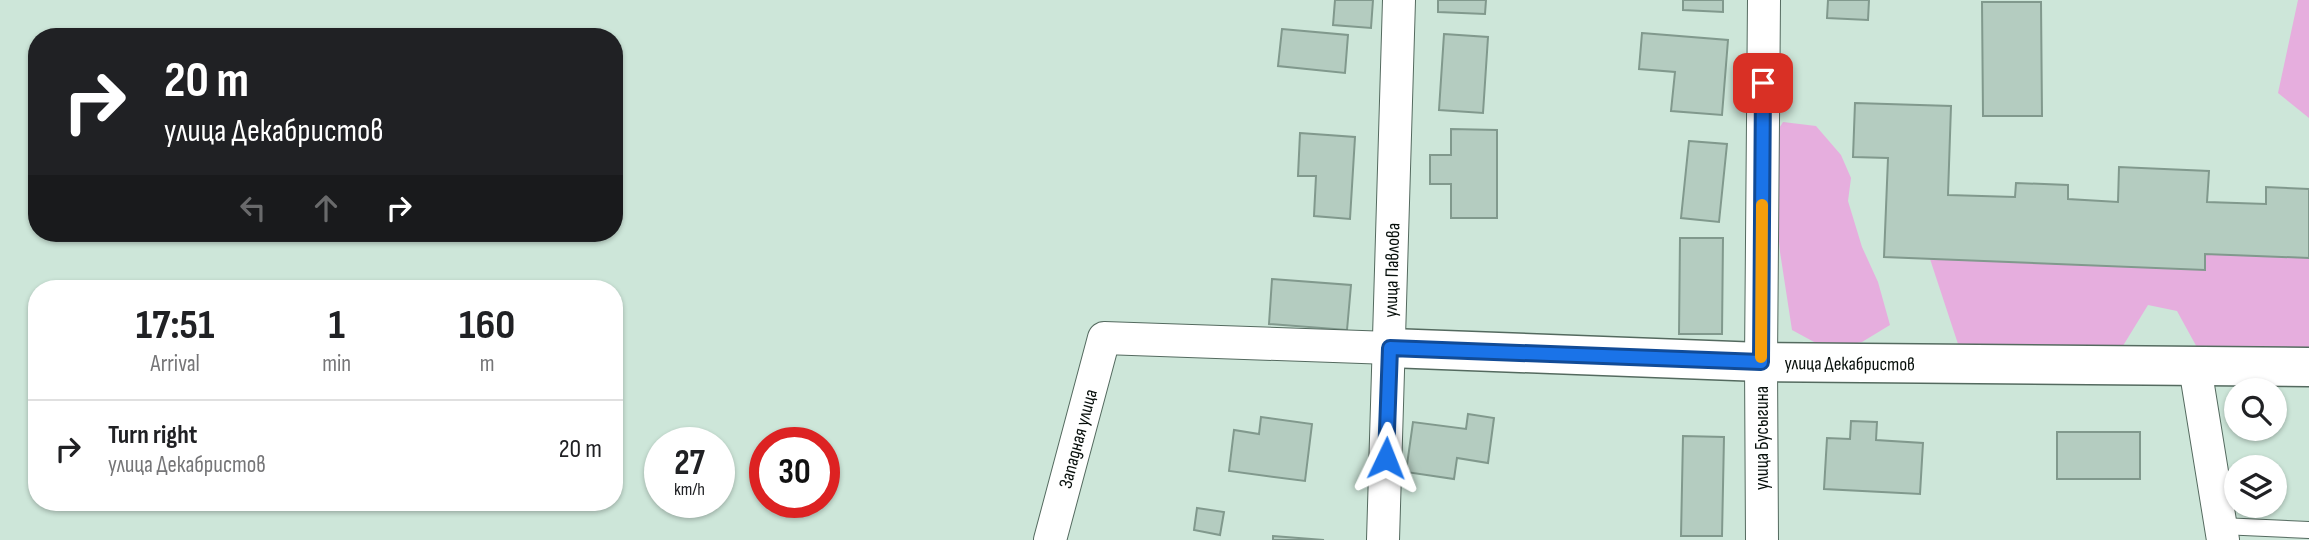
<!DOCTYPE html>
<meta charset="utf-8">
<style>
body{margin:0;font-family:"Sofia Sans Condensed",sans-serif;background:#f6f6f6;color:#202124;height:100vh;display:flex;flex-direction:column;font-size:26px;white-space:nowrap}
*{box-sizing:border-box;margin:0}
p{font-size:23px;color:#757577}
.icon{flex:none;width:38px;height:38px;fill:none;stroke:currentColor;stroke-width:2;stroke-linecap:round;stroke-linejoin:round}
.map{position:relative;flex:1;overflow:hidden}
.details{position:absolute;left:28px;top:280px;width:595px;height:231px;display:flex;flex-direction:column;background:#fff;border-radius:28px;box-shadow:0 2px 5px #0004}
.details>*{flex:none}
.top-card{position:absolute;left:28px;top:28px;width:595px;height:214px;border-radius:28px;box-shadow:0 2px 5px #0004;background:#202124;color:#fff;overflow:hidden}
.fabs{position:absolute;left:2224px;top:378px;display:grid;gap:14px}
.fabs a{display:grid;place-items:center;width:63px;height:63px;border-radius:50%;background:#fff;box-shadow:0 2px 5px #0004;font-size:35px}
.speed{position:absolute;left:644px;top:427px;display:flex;gap:14px;font-size:35px;font-weight:700;text-align:center}
.speed>*{display:grid;place-content:center;width:91px;height:91px;border-radius:50%;background:#fff;box-shadow:0 2px 5px #0004;line-height:1}
.speed small{font-size:18px;font-weight:400}
.speed .limit{border:10px solid #d22;background:#fff;color:#111}
.pin{position:absolute;display:grid;place-items:center;width:60px;height:60px;color:#fff;margin:-30px;border-radius:14px;box-shadow:0 4px 10px #0006}
.me{position:absolute;width:77px;margin:-38px;rotate:2deg;stroke-linejoin:round;filter:drop-shadow(0 0 5px #0008)}
.turn{display:flex;align-items:center;gap:24px;height:147px;padding:0 21px;font-size:32px}
.turn .icon{width:91px;height:91px;stroke-width:2.5}
.turn b{display:block;font-size:49px;line-height:60px}
.lanes{display:flex;align-items:center;height:66px;padding:0 21px;background:#0003;justify-content:center;gap:35px;direction:ltr}
.lanes .off{opacity:.35}
.eta{display:flex;justify-content:space-evenly;align-items:center;height:119px;text-align:center}
.eta b{font-size:42px;font-weight:700;line-height:49px}
ul{padding:0;list-style:none}
li{display:flex;align-items:center;gap:21px;height:98px;padding:0 21px;border-top:2px solid #e0e0e0}
li div{flex:1}
li b{display:block;font-size:26px}
li em{font-style:normal}
.map>svg:first-child{display:block}
.green{fill:#e6aede}
.building{fill:#b4ccc0;stroke:#81998d;stroke-width:2}
.lines{fill:none;stroke-linecap:round;stroke-linejoin:round}
.lane-casing{stroke:#546a5f;stroke-width:18}
.street-casing{stroke:#546a5f;stroke-width:34}
.secondary-casing{stroke:#546a5f;stroke-width:41}
.lane{stroke:#fff;stroke-width:16}
.street{stroke:#fff;stroke-width:32}
.secondary{stroke:#fff;stroke-width:38}
.route-casing{stroke:#114b97;stroke-width:18}
.route{stroke:#1a73e8;stroke-width:12}
.slow{stroke:#f59e0b;stroke-width:12}
.labels{text-anchor:middle;stroke-width:6;stroke-linejoin:round;paint-order:stroke}
.street-label{font-size:19px;fill:#070f0b;stroke:#fff}
</style>
<div class="map">
<svg width="2309" height="540" viewBox="0 0 2309 540">
<rect width="100%" height="100%" fill="#cde6d9"/>
<!-- green -->
<path class="green" d="M2298 0H2309V118L2278 93Z
M1783 122 1816 126 1841 155 1851 178 1848 201 1862 247 1878 282 1890 325 1862 342 1827 349 1792 330 1780 252 1770 142Z
M2205 254 2309 258V348L2199 351 2177 311 2148 305 2121 349 1959 347 1930 259 2205 269Z"/>
<!-- building -->
<path class="building" d="M1335 0H1373L1371 28 1333 25Z
M1438 0H1486L1485 14 1438 12Z
M1683 0H1723V12L1683 10Z
M1828 0H1869L1868 20 1827 18Z
M1982 2H2041L2042 116H1983Z
M1282 29 1348 35 1345 73 1278 66Z
M1642 33 1728 40 1722 115 1671 111 1675 72 1639 69Z
M1444 34 1488 37 1483 113 1439 110Z
M1855 103 1951 106 1948 195 2015 197 2016 183 2068 185V199L2118 202 2119 167 2209 171 2207 202 2266 204V187L2309 189V258L2205 254V270L1884 257 1888 158 1853 157Z
M1451 129 1497 130V218H1451V184H1430V155H1451Z
M1300 133 1355 137 1350 219 1314 216 1316 176H1298Z
M1689 141 1727 144 1719 222 1681 218Z
M1680 238H1723L1722 334H1679Z
M1272 279 1351 285 1347 330 1269 324Z
M1468 414 1494 418 1488 463 1457 458 1454 479 1406 472 1413 422 1466 429Z
M1261 417 1312 424 1305 481 1229 471 1234 430 1259 434Z
M1851 421 1877 422 1876 440 1923 443 1920 494 1824 489 1827 438 1850 439Z
M2057 432H2140V479H2057Z
M1683 436 1724 437 1722 536H1681Z
M1197 508 1224 512 1220 535 1194 530Z
M1273 536 1324 540H1273Z"/>
<g class="lines">
<!-- lane casing -->
<g class="lane-casing">
<path id="lane" d="M2221 526 2309 530"/>
</g>
<!-- street casing -->
<g class="street-casing">
<g id="street">
<path d="M2195 367 2223 540"/>
<path id="s1" d="M1050 540 1104 338 1390 348"/>
<path id="s2" d="M1383 540 1399 0"/>
<path d="M1762 540 1761 362 1764 0"/>
</g>
</g>
<!-- secondary casing -->
<g class="secondary-casing">
<g id="secondary">
<path id="s3" d="M1390 348 1761 362 2309 367"/>
</g>
</g>
<!-- lane -->
<use href="#lane" class="lane"/>
<!-- street -->
<use href="#street" class="street"/>
<!-- secondary -->
<use href="#secondary" class="secondary"/>
</g>
<g class="lines">
<!-- route casing -->
<g class="route-casing">
<path id="route" d="M1386 458 1390 348 1761 362 1763 83"/>
</g>
<!-- route -->
<use href="#route" class="route"/>
<!-- slow -->
<path class="slow" d="M1761 357 1762 205"/>
</g>
<g class="labels">
<!-- street labels -->
<g class="street-label">
<text dy="7" stroke="none"><textPath href="#s2" startOffset="270">улица Павлова</textPath></text>
<text dy="7" stroke="none"><textPath href="#s3" startOffset="460">улица Декабристов</textPath></text>
<text transform="translate(1761 438) rotate(-90)" y="7">улица Бусыгина</text>
<text dy="7" stroke="none"><textPath href="#s1" startOffset="105">Западная улица</textPath></text>
</g>
</g>
</svg>
<div class="fabs">
<a><svg class="icon" aria-label="search" viewBox="0 0 24 24"><circle cx="10" cy="10" r="6"/><path d="M15 15l6 6"/></svg></a>
<a><svg class="icon" aria-label="layers" viewBox="0 0 24 24"><path d="M12 4l9 5-9 5-9-5zM3 14l9 5 9-5"/></svg></a>
</div>
<div class="speed"><div>27<small>km/h</small></div><div class="limit">30</div></div>
<div class="pin" style="left:1763px;top:83px;background:#d93025"><svg class="icon" aria-label="arrive" viewBox="0 0 24 24"><path d="M6 21V4h12l-3 4 3 4H6"/></svg></div>
<svg class="me" style="left:1386px;top:458px" viewBox="-20 -20 40 40"><path d="M0-17L14 15 0 8-14 15z" fill="#1a73e8" stroke="#fff" stroke-width="4"/></svg>
<div class="top-card">
<div class="turn"><svg class="icon" aria-label="right" viewBox="0 0 24 24"><path d="M7 20v-9h11M14 6l5 5-5 5"/></svg><div><b>20 m</b>улица Декабристов</div></div>
<div class="lanes"><svg class="icon off" aria-label="left" viewBox="0 0 24 24"><path d="M17 20v-9H6M10 6l-5 5 5 5"/></svg><svg class="icon off" aria-label="ahead" viewBox="0 0 24 24"><path d="M12 20V5M6 11l6-6 6 6"/></svg><svg class="icon" aria-label="right" viewBox="0 0 24 24"><path d="M7 20v-9h11M14 6l5 5-5 5"/></svg></div>
</div>
<section class="details">
<div class="eta">
<div><b>17:51</b><p>Arrival</p></div>
<div><b>1</b><p>min</p></div>
<div><b>160</b><p>m</p></div>
</div>
<ul>
<li><svg class="icon" aria-label="right" viewBox="0 0 24 24"><path d="M7 20v-9h11M14 6l5 5-5 5"/></svg><div><b>Turn right</b><p>улица Декабристов</p></div><em>20 m</em></li>
</ul>
</section>
</div>
